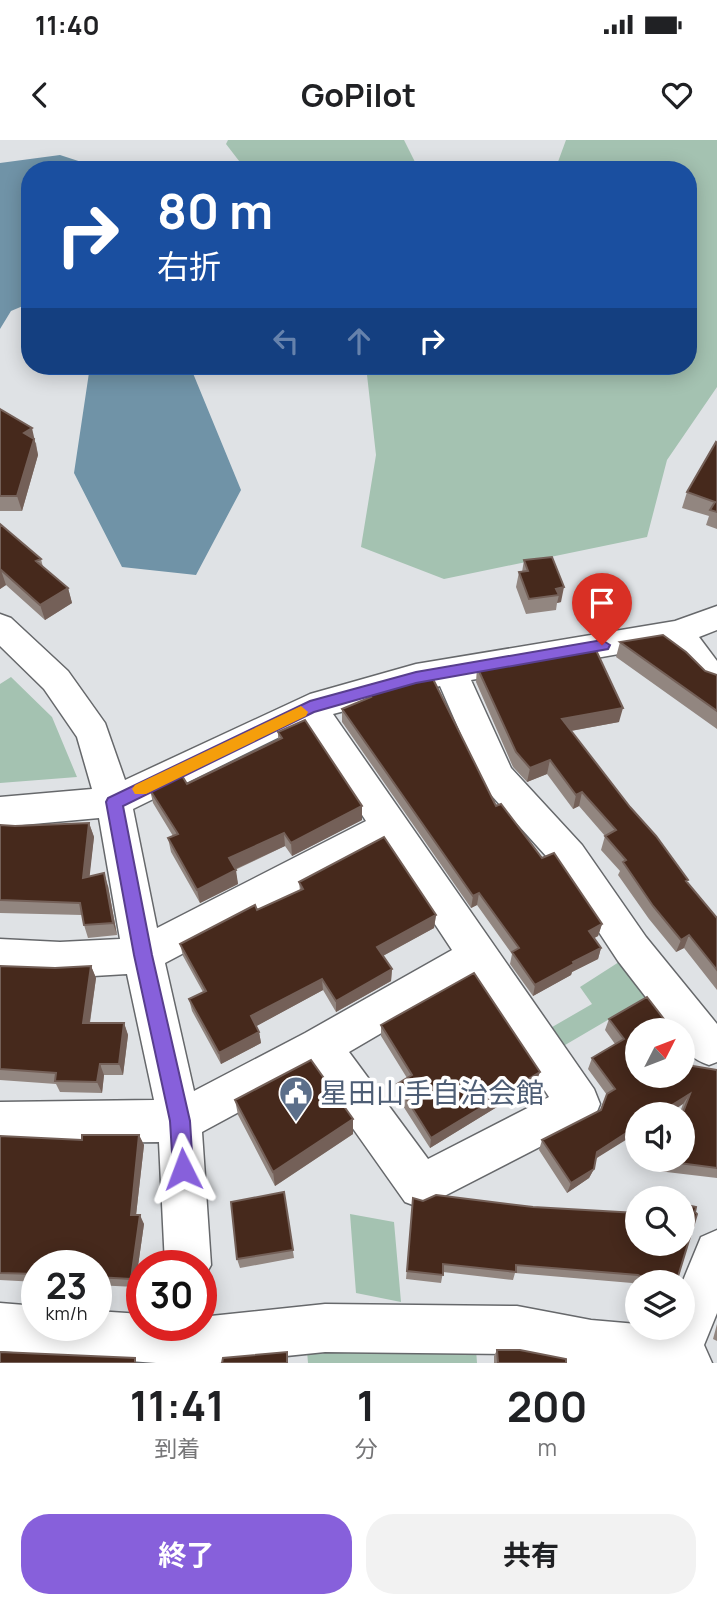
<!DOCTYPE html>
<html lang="ja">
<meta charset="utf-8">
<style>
body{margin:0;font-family:Manrope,"Noto Sans JP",sans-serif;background:#f2f2f2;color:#202124;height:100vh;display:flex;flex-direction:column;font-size:26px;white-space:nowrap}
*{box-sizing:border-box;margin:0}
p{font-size:23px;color:#757577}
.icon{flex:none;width:38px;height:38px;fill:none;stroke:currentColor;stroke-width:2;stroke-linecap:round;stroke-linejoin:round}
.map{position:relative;height:1223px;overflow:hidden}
.details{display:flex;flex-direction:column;background:#fff;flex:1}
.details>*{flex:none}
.banner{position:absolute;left:21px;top:21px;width:676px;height:214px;border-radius:28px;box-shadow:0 4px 18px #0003;background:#1a4fa0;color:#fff;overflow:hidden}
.needle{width:46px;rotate:48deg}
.fabs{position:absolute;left:625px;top:878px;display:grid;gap:14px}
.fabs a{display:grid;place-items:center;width:70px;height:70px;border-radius:50%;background:#fff;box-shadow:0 4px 18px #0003;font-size:35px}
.speed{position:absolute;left:21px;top:1110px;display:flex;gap:14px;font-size:35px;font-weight:700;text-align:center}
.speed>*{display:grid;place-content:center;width:91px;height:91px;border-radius:50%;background:#fff;box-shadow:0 4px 18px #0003;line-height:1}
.speed small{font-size:18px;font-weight:400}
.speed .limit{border:10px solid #d22;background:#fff;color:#111}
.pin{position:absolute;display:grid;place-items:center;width:60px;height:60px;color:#fff;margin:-72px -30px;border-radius:50% 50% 50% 0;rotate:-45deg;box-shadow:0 0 7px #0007}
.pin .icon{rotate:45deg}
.me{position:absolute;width:77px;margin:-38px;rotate:357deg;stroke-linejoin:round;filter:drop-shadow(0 0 5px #0008)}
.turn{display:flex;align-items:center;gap:24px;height:147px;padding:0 21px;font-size:32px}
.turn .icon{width:91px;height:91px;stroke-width:2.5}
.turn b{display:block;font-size:49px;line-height:60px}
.lanes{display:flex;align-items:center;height:66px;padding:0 21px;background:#0003;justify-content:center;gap:35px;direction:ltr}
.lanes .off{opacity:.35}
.eta{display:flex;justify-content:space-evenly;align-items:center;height:119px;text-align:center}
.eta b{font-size:42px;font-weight:700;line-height:49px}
.action{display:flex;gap:14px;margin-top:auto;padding:14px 21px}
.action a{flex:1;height:80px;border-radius:28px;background:#8760db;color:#fff;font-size:28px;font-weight:700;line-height:80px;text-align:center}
.action a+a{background:#f2f2f2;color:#202124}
.status{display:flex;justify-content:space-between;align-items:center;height:49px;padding:0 35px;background:#fff;direction:ltr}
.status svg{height:19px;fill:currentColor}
header{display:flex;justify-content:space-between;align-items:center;height:91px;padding:0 21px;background:#fff;font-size:32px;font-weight:700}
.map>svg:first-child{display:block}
.green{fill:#a4c2b1}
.water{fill:#7093a7}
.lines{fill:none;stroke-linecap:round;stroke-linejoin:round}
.minor-casing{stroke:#66686b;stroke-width:3}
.minor{fill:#fff;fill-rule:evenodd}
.wall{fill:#928680}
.shaded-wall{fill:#746058}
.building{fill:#46291c;stroke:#746058;stroke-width:2}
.route{fill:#8760db;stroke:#583e8e;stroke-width:2}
.slow{fill:#f59e0b}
.labels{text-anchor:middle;stroke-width:7;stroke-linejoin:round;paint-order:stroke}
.near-service-label{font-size:28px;fill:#4e5e75;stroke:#fff;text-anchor:start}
</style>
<div class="status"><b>11:40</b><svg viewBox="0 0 49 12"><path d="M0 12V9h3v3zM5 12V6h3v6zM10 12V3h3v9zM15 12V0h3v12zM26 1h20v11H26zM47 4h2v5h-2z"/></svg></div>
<header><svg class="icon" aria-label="back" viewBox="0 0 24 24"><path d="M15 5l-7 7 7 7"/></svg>GoPilot<svg class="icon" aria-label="heart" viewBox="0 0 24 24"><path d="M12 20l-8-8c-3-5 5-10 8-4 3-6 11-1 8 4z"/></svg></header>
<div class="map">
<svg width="717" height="1223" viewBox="0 0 717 1223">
<rect width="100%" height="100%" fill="#dfe2e5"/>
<!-- green -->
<path class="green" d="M228 0H404L419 30H246L226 4Z
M566 0H717V247L667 320 647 397 444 439 361 407 376 315 366 226H688V30H555Z
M11 537 52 577 77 637 0 643V544Z
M619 822 647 857 560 908 547 890 592 864 580 847Z
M350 1074 394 1082 401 1162 356 1153Z
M476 1209 477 1223H308L307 1211Z"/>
<!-- water -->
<path class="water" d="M60 15 106 30H30V163L11 171 0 189V23Z
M90 226H190L241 350 196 435 122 427 74 333Z"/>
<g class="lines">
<!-- minor casing -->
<g class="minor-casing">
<path id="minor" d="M717 466V490L699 497 717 521V551C693 543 684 525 670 505L471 540 511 628 582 705 646 797 717 884V922L709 925C691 919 682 910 682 891H672L618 821 556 727 484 647 440 546 333 574 594 949 600 964 594 979 421 1068 405 1062 313 932 202 992 211 1125 201 1143V1125H165L159 1002 0 1004V962L154 960 127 834 60 838 0 835V799L60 802 120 799 99 678 0 687V657L92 649 77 597 44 549 0 506V474L11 478 68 531 105 583 125 640 310 554 416 524 675 481ZM304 585 366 681 157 788 133 669ZM384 707 452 810 305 893 194 951 165 823ZM472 840 549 957 428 1019 349 912Z
M717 1090V1173L704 1205 712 1223H565L517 1214 325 1212 219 1223H156L0 1211V1163L37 1166V1185H96V1171L142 1174V1185H201V1177L325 1164 517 1166 591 1180 637 1184V1188H682V1143L701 1097Z"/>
</g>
<!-- minor -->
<use href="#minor" class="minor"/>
</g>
<!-- wall -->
<path class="wall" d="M0 269 36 303 38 315 22 371H0Z
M717 303V389L706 385 709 376 682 368 687 352Z
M0 384 41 419 43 427 68 448 72 463 45 480 6 445 0 449Z
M552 417 561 462 557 463 556 470 526 474 516 447 519 432H522L524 420Z
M620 502 717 535V589L616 517Z
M477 527 619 582 571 591 630 667 688 740 687 742 717 778V850L684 808 676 812 649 779 618 735 620 731 601 710 605 696 579 666 573 669 547 634 527 642 513 627 476 542Z
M369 554 496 666 602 784 598 796 594 798 601 808 598 819 572 832 571 835 533 856 510 824 512 814 477 765 471 768 342 582V569L369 558Z
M278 592 362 666V680L292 716 285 706 235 730 238 744 200 763 171 712 168 698 173 696 153 663 150 650 187 644 278 600Z
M89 683 94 697 89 736 108 746 117 795 88 798 84 785 82 775 0 773V685L15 686Z
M299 742 436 775 434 788 383 816 392 829 391 841 336 872 323 850 256 886 259 892 261 903 221 924 192 871 189 859 203 852 183 816 180 804 300 751Z
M0 826 55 828 91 826 96 838 90 883H124L128 895 123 935H104L102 953 60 952 56 944 0 940Z
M609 879 670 887 668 891H637L693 926 717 930V1038L658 1031 662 1020H682V975H679L683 964 637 975 596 1019 594 1029 589 1038 567 1053 539 1010 542 1000 600 970 607 955 588 929 592 918 615 904 605 890Z
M381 885 536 943 430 1008 396 955 397 944 407 938 381 896Z
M235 960 353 979V994L275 1046 238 975Z
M139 995 144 1005 136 1075 144 1084 135 1147 96 1145V1125H37V1142L0 1140V996L82 1000Z
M284 1052 294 1118 240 1128 237 1119Z
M413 1058 423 1061 635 1073 637 1066V1104L676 1143H637V1146L632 1143 515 1133 513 1140 443 1132 441 1143 406 1139Z
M717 1184V1201L713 1199Z
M497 1210 566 1223H494V1216Z"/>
<!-- shaded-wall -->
<path class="shaded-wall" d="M32 288 38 315 22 371 17 356 24 293Z
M1 430 6 445 0 449V431Z
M564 447 561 462 557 463 559 455 556 449Z
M68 448 72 463 45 480 40 465Z
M623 568 619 582 559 593 562 579Z
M550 620 547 634 527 642 530 628Z
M582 652 579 666 573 669 576 655Z
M362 666V680L292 716 291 703Z
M89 683 94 697 88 751 83 738Z
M284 693 285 706 231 731 229 718Z
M236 730 238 744 200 763 197 750Z
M104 733 108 746 117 795 113 783Z
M479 753 477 765 471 768 473 756Z
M436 775 434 788 377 819V807Z
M602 784 598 796 585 803 589 791Z
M689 795 684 808 676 812 681 800Z
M601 808 598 819 572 832 571 835 533 856 535 845 573 822Z
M91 826 96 838 88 894 83 883Z
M392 829 391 841 336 872V861Z
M322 839 323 850 253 888 251 876Z
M124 883 128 895 123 935 119 924Z
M259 892 261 903 221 924 219 913Z
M100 924 104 935 102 953 97 942Z
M540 932 536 943 430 1008 431 998Z
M690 954 683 964 667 975H656Z
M353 979V994L275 1046 273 1032Z
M637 986V993L592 1021 597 1012Z
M139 995 144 1005 135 1084 131 1075Z
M594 1029 589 1038 567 1053 571 1043Z
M140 1075 144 1084 135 1147 131 1139Z"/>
<!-- building -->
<path class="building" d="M0 269 32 288 24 293 34 299 17 356H0Z
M716 302 717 303V372L710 370 715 362 687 352Z
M0 384 41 419 36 421 68 448 40 465 1 430 0 431Z
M552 417 564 447 556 449 559 455 529 459 519 432 528 431 524 420Z
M663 495 686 512 705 531 717 535V571L620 502Z
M595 508 623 568 562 579 630 667 656 696 688 740 686 741 717 778V830L689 795 681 800 653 766 623 722 626 720 605 696 616 690 582 652 576 655 550 620 530 628 516 612 477 527Z
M432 537 496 666 501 664 542 718 554 713 602 784 589 791 601 808 573 822 574 824 535 845 512 812 519 808 479 753 473 756 342 569 371 557 369 554Z
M305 580 362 666 291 703 284 693 229 718 236 730 197 750 168 698 178 694 150 650 181 634 187 644 282 598 278 592Z
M89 683 83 738 104 733 113 783 84 785 80 763 0 760V685L15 686Z
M384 697 436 775 377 807 392 829 336 861 322 839 251 876 259 892 219 913 189 859 206 851 180 804 255 765 257 770 303 749 299 742Z
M0 826 55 828 91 826 83 883H124L119 924H100L97 942 55 941 56 933 0 929Z
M474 833 540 932 431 998 397 944 412 935 381 885Z
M647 857 670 887 665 890 666 891H637V936H682V912L693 926 717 930V1028L664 1021 682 1020V975L690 954 656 975H637V986L597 1012 594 1029 571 1043 542 1000 601 970 607 954 615 949 592 918 624 899 609 879Z
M311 920 353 979 273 1032 235 960Z
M82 995H139L131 1075H140L131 1139 96 1137V1125H37V1134L0 1133V996L82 1000Z
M284 1052 293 1110 237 1119 231 1062Z
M436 1055 533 1067 637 1073V1104H682V1064L696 1067 695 1072 697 1074 676 1143H653L638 1135 516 1125V1132L443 1124V1135L407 1131 413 1058 423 1061Z
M497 1210H520L566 1219V1223H498Z
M0 1212 135 1218V1223H0Z
M287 1212V1223H222L223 1218Z"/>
<!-- route -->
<path class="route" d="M602 500 610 505 608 509 416 543 314 572 123 666 152 815 190 981 193 1029 190 1036 183 1039 176 1036 173 1029 170 981 134 815 106 662 108 658 310 561 416 532Z"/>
<!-- slow -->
<path class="slow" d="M301 566 308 572 306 576 146 654H135L132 649 135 645Z"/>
<!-- icons -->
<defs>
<g id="civic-pin" transform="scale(1.75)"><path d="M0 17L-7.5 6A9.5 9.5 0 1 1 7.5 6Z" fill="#5c6f8a" stroke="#fff"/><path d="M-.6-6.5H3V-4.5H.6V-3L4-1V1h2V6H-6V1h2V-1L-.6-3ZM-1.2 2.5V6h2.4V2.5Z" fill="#fff"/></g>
</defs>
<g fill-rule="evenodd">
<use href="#civic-pin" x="296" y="953"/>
</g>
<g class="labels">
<!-- near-service labels -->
<g class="near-service-label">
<text x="320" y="963">星田山手自治会館</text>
</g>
</g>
</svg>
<div class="fabs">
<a><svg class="needle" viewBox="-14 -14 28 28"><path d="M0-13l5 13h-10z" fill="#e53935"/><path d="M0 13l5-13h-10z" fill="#757577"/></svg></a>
<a><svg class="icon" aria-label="sound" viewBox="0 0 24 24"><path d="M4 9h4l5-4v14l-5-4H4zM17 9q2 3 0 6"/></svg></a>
<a><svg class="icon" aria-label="search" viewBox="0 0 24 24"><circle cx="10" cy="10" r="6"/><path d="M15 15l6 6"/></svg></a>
<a><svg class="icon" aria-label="layers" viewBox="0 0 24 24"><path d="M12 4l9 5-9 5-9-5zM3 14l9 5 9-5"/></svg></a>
</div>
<div class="speed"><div>23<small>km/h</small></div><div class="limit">30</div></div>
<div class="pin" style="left:602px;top:505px;background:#d93025"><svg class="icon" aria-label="arrive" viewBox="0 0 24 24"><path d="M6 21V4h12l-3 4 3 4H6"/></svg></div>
<svg class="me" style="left:183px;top:1029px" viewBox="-20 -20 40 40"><path d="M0-17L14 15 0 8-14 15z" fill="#8760db" stroke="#fff" stroke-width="4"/></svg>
<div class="banner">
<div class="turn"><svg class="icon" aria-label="right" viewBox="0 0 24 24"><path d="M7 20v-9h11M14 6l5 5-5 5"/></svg><div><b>80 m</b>右折</div></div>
<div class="lanes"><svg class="icon off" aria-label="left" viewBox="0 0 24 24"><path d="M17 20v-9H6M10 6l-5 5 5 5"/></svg><svg class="icon off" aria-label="ahead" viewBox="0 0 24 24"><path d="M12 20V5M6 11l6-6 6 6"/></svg><svg class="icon" aria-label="right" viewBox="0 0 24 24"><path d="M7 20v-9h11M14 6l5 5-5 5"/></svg></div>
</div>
</div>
<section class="details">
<div class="eta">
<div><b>11:41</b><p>到着</p></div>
<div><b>1</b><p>分</p></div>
<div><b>200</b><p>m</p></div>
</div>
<div class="action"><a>終了</a><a>共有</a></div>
</section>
